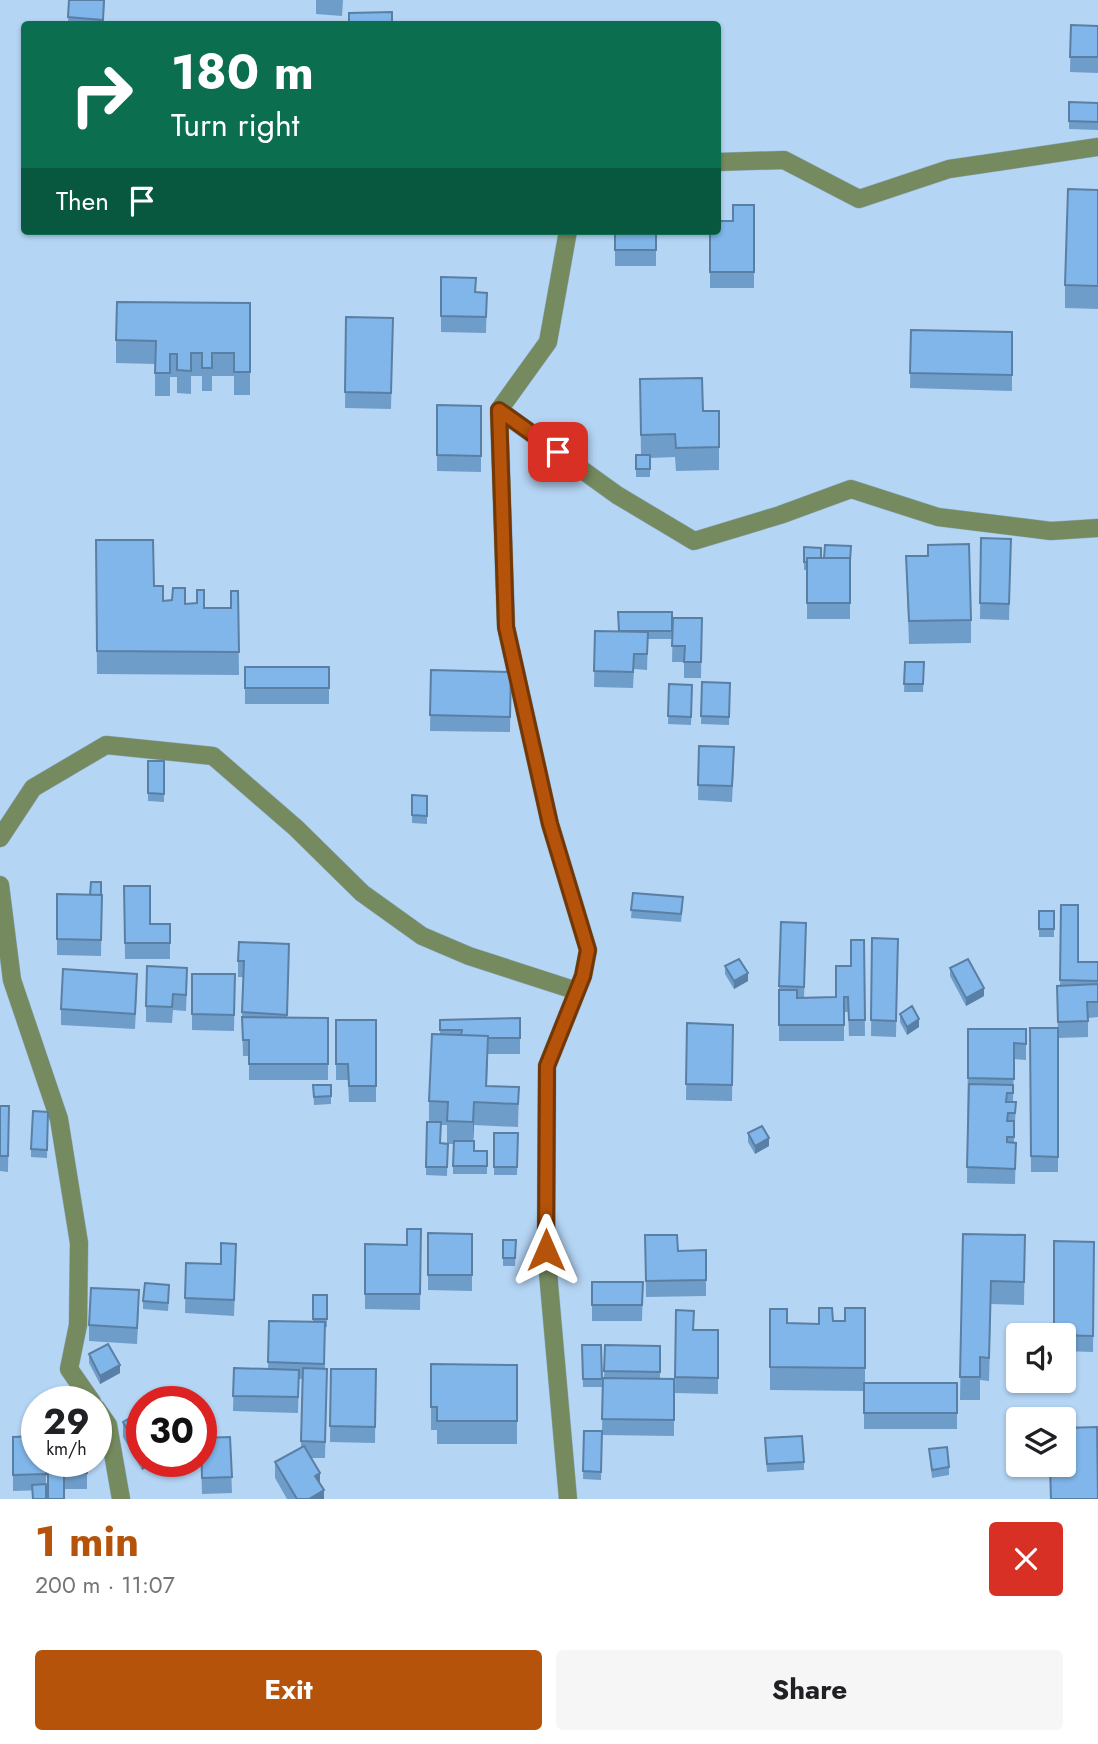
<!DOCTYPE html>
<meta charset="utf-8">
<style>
body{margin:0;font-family:Jost,sans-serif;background:#f6f6f6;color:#202124;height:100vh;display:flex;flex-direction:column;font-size:26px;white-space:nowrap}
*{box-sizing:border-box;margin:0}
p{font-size:23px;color:#757577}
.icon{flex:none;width:38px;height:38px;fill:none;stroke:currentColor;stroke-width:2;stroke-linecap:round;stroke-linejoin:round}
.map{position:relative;height:1499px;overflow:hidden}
.drawer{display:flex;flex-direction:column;background:#fff;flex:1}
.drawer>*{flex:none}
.guide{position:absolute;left:21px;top:21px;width:700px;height:214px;border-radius:7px;box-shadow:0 2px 5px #0004;background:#0b6e4f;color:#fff;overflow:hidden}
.fabs{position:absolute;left:1006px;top:1323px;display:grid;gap:14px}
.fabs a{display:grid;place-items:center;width:70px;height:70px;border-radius:7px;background:#fff;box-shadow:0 2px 5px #0004;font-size:35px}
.speed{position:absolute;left:21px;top:1386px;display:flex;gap:14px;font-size:35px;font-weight:700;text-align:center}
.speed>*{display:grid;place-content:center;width:91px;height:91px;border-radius:50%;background:#fff;box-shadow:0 2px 5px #0004;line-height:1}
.speed small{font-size:18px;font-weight:400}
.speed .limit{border:10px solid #d22;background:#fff;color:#111}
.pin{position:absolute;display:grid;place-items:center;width:60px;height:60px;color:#fff;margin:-30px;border-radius:14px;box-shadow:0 4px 10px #0006}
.me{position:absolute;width:77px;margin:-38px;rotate:0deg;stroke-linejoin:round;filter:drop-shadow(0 0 5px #0008)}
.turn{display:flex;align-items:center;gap:24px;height:147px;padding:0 35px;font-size:32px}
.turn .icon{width:91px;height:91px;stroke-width:2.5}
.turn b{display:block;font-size:49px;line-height:60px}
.then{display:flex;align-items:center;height:66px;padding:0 35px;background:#0003;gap:14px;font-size:26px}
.round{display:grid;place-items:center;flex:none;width:74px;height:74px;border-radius:7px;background:#f6f6f6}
.headline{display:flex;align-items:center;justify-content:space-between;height:119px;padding:0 35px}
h1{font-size:42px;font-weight:700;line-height:52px;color:#b45309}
.action{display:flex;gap:14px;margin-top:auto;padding:14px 35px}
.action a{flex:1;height:80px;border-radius:7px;background:#b45309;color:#fff;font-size:28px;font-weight:700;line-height:80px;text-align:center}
.action a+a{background:#f6f6f6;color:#202124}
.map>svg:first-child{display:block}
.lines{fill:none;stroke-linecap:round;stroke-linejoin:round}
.minor-casing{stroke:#93b1ce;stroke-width:19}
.minor{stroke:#758a5e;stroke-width:18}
.wall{fill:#6f9dc9;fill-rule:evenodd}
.shaded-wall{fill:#5a7fa4}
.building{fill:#81b6ea;stroke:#5a7fa4;stroke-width:2}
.route-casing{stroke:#753606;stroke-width:18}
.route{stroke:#b45309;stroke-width:12}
</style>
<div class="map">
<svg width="1098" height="1499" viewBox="0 0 1098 1499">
<rect width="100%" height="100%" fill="#b5d5f5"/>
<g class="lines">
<!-- minor casing -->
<g class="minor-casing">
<path id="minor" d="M718 162 784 160 859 199 949 169 1098 147
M568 231 548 342 499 410 506 627 550 824 588 950 583 976 547 1066 546 1250 568 1499
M499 410 617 495 694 541 780 515 851 489 938 517 1051 531 1098 528
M0 838 33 788 106 745 213 756 296 828 362 893 422 936 469 956 577 991
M0 885 12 980 59 1119 79 1243 78 1325 69 1369 92 1402
M96 1408 108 1425 121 1499"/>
</g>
<!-- minor -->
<use href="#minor" class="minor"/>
</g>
<!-- wall -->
<path class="wall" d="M69 0H105L103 24H68Z
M316 0H343L342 16 316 14Z
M1071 25 1098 26V73L1070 72Z
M1069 102 1098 103V130L1069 129Z
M1098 190V309L1065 308V285Z
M754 205V288H710V231L733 220Z
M615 231H656V266H615Z
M441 277 476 292 487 293 486 333 441 332Z
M250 303V395H234V376H212V391H202V376H191V394L177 393V377H170V396H155V364L116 363V340Z
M346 317 393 318 391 409 345 408Z
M911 330 1012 332V391L910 388Z
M640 379 703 411H719V470L676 471 675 457 650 458V477H636V455H641Z
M437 405 481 406V472L437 471Z
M981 538 1011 539 1009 620 980 619Z
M96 540 154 586 163 601 204 608H231L238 591 239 675 97 674Z
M804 547 821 558 851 554 850 569V619H807V570H804Z
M906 556 971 620V643L909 644Z
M672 612V639H648L647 670 634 669 633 688 594 687 595 631H619Z
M673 618H702L701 678H684V662H672Z
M905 662H924L923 692H904Z
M245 667H329V704H245Z
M431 670 511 672 510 732 430 731Z
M702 682 730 683 729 725 701 724Z
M669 684 692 685 691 725 668 724Z
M699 746 734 763 732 802 698 800Z
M148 761H164V802L148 801Z
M412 795 427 796V824L412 823Z
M124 886 150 924H170V959H125Z
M633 893 683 905 681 922 631 918Z
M57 894 102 895 101 956 57 955Z
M1061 905 1078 962H1098V1017L1088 1018V1037L1058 1038 1057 986H1060Z
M1039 911H1054V937H1039Z
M781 922 806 939 804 998 836 997 851 966 864 940 865 1036H849L848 1012H844V1041H779V990Z
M872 938 898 939 896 1037 871 1036Z
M289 960 287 1018H328V1080H249V1056H243L242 1012 243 977H238V961Z
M725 966 748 981 734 989 725 974Z
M950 968 984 996 966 1006 950 976Z
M192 974H235L234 1031 192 1030Z
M187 984 186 1011 173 1010 172 1023 146 1022V1006Z
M137 989 135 1029 61 1025V1009Z
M900 1014 919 1027 907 1035 900 1022Z
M520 1018V1054H488L487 1086 519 1087 518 1127 474 1125 473 1141 474 1151H487V1174H453V1144H448L447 1176 426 1175 427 1122H429V1101L440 1034V1020ZM441 1125H447V1144L440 1143Z
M336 1020H376V1102H349L348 1080H336Z
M687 1023 733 1025 732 1101 686 1100Z
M1030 1028H1058V1172H1031Z
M968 1029H1026V1060L1014 1059 1013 1101 1016 1102 1014 1142 1016 1143 1015 1184 967 1183Z
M313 1085H331V1104L314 1105Z
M0 1106H9L8 1172 0 1171Z
M48 1112 47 1158 31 1157V1149Z
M494 1133H518L517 1175H494Z
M748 1133 769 1146 755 1154 748 1142Z
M421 1229 420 1310 365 1309V1244L407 1245Z
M428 1233 472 1234V1291L428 1290Z
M963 1234 1025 1235 1024 1305 991 1304 989 1381 980 1380V1400H960Z
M645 1235 678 1251 706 1250V1296L646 1297Z
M503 1240H516L515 1266H503Z
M1094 1242 1093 1352 1064 1351V1335Z
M236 1260 234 1316 185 1313 186 1263 221 1264Z
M592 1282H643L642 1321H592Z
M169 1293 168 1311 143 1309V1301Z
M313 1295H327V1327H325V1369H327L325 1458H311L320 1484 324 1499H287L275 1478V1462L301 1447 302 1379H299L298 1413 233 1411 234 1368 268 1369 269 1321 313 1322Z
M139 1306 137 1344 89 1341V1325Z
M865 1308V1383H957V1429H864V1391L770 1390V1309L787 1323 819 1324 833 1321H845Z
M676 1310 694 1330H718V1394L675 1393Z
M582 1345H601L602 1387H583Z
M605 1345 660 1346V1379H674V1436L602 1435 601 1480 583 1479 584 1431H602L603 1378H604Z
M89 1354 120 1373 100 1384 89 1363Z
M431 1364 517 1365V1444H437V1430H431Z
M331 1369H376L375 1443 330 1442Z
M142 1411V1461H158L142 1470 123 1437V1422Z
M13 1437 46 1461V1490L13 1491Z
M230 1437 232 1493 202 1494 201 1461Z
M765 1446 804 1462V1470L767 1472Z
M929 1449 949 1467V1475L932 1478Z
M48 1461H87V1489H64Z"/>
<!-- shaded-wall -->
<path class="shaded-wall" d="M748 973V981L734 989V981Z
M984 988V996L966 1006V998Z
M919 1019V1027L907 1035V1027Z
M474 1102V1125L473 1145V1122Z
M769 1138V1146L755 1154V1146Z
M120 1365V1373L100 1384V1376Z
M142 1461H158L142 1470Z
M320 1473V1489L315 1476Z
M324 1490V1499H309Z"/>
<!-- building -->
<path class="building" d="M69 0H104L103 20 68 17Z
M392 12V24H349V13Z
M1071 25 1098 26V57H1070Z
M1069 102 1098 103V122L1069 121Z
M1068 189 1098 190V286L1065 285Z
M733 205H754V272H710V231H718V221H733Z
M615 231H656V250H615Z
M441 277 476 278 475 292 487 293 486 317 441 316Z
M117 302 250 303V372H234V353H212V368H202V353H191V371L177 370V354H170V373H155L156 341 116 340Z
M346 317 393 318 391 393 345 392Z
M911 330 1012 332V375L910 373Z
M702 378 703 411H719V447L676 448 675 434 641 435 640 379Z
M437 405 481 406V456L437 455Z
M636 455H650V469H636Z
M981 538 1011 539 1009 604 980 603Z
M96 540H153L154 586H163V601L172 600 173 588H185V604L197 603V590H204V608H231V591H238L239 652 97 651Z
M969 544 971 620 909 621 906 556H928V545Z
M825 545 851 546 850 561V558H824Z
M804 547 821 548V558H807V562H804Z
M807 558H850V603H807Z
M618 612H672V631H619Z
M673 618H702L701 662H684L685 646H672Z
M595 631 648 632 647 654H634L633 672 594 671Z
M905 662H924L923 684H904Z
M245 667H329V688H245Z
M431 670 511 672 510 717 430 715Z
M702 682 730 683 729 717 701 716Z
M669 684 692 685 691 717 668 716Z
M699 746 734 747 732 786 698 785Z
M148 761H164V794L148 793Z
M412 795 427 796V816L412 815Z
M91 882H101V895H90Z
M124 886H150V924H170V943H125Z
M633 893 683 897 681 914 631 910Z
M57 894 102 895 101 940 57 939Z
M1061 905H1078V962H1098V981L1060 980Z
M1039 911H1054V929H1039Z
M781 922 806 923 804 987 779 986Z
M872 938 898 939 896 1021 871 1020Z
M851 940H864L865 1020H849L848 997H844V1025H779V990H797V998L836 997V966H851Z
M239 942 289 944 287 1015 242 1012 244 961H238Z
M739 959 748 973 734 981 725 966Z
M968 959 984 988 966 998 950 968Z
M147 966 187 968 186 995 173 994 172 1007 146 1006Z
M63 969 137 974 135 1014 61 1009Z
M192 974H235L234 1015 192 1014Z
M1098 984V1002H1087L1088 1021 1058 1022 1057 986Z
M912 1006 919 1019 907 1027 900 1014Z
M242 1017 328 1018V1064H249V1040H243Z
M520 1018V1038H488V1036L461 1035 462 1030H440V1020Z
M336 1020H376V1086H349L348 1064H336Z
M687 1023 733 1025 732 1085 686 1084Z
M1030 1028H1058V1157L1031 1156Z
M968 1029H1026V1044L1014 1043V1079L968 1078Z
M432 1034 488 1036 486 1086 519 1087 518 1104 474 1102 473 1122 447 1121 448 1102 429 1101Z
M969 1084 1013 1085V1093H1007L1006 1102H1016L1015 1113H1008L1007 1121H1014V1137H1007V1142L1016 1143 1015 1169 967 1167Z
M313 1085H331V1096L314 1097Z
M0 1106H9L8 1156H0Z
M33 1111 48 1112 47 1150 31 1149Z
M427 1122H441L440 1143 448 1144 447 1167H426Z
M762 1126 769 1138 755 1146 748 1133Z
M494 1133H518L517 1167H494Z
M454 1141H474V1151H487V1166H453Z
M407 1229H421L420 1294H365V1244L407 1245Z
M428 1233 472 1234V1275H428Z
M963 1234 1025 1235 1024 1282 991 1281 989 1358 980 1357V1377H960Z
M645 1235H677L678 1251 706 1250V1280L646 1281Z
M503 1240H516L515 1258H503Z
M1054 1241 1094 1242 1093 1336 1054 1335Z
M221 1243 236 1244 234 1300 185 1298 186 1263 221 1264Z
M592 1282H643L642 1305H592Z
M145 1283 169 1285 168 1303 143 1301Z
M91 1288 139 1290 137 1328 89 1325Z
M313 1295H327V1319H313Z
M819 1308H832L833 1321H845V1308H865V1368L770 1367V1309H787V1323L819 1324Z
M676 1310 694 1311 693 1330H718V1378L675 1377Z
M269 1321 325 1322 324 1364 268 1362Z
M108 1344 120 1365 100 1376 89 1354Z
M582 1345H601L602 1379H583Z
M605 1345 660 1346V1372L604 1371Z
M431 1364 517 1365V1421H437V1407H431Z
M234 1368 299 1370 298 1397 233 1396Z
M303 1368 327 1369 325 1442 301 1441Z
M331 1369H376L375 1427 330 1426Z
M603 1378 674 1379V1420L602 1419Z
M864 1383H957V1413H864Z
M142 1411V1454L123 1422Z
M1097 1427 1098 1499H1051L1050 1465H1064V1428Z
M584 1431H602L601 1472 583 1471Z
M37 1436V1461H46V1474L13 1475V1437Z
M802 1436 804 1462 767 1464 765 1438Z
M230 1437 232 1477 202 1478 201 1438Z
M304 1446 320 1473 315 1476 324 1490 309 1499H297L275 1462Z
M947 1447 949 1467 932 1470 929 1449Z
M48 1461H87V1473H64V1499H48Z
M46 1484V1499H33L32 1485Z"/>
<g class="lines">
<!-- route casing -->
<g class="route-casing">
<path id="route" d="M546 1250 547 1066 583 976 588 950 550 824 506 627 499 410 558 452"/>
</g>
<!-- route -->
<use href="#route" class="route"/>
</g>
</svg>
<div class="fabs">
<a><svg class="icon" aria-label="sound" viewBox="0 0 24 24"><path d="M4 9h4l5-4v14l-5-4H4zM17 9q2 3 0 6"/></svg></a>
<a><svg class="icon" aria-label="layers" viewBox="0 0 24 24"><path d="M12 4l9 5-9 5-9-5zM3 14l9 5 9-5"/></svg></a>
</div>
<div class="speed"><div>29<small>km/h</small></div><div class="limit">30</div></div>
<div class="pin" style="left:558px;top:452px;background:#d93025"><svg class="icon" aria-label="arrive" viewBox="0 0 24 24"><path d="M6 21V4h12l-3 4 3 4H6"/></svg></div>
<svg class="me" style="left:546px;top:1250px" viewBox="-20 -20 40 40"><path d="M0-17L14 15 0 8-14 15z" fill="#b45309" stroke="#fff" stroke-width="4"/></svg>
<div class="guide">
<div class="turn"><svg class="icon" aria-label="right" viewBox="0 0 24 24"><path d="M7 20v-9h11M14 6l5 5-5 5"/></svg><div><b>180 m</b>Turn right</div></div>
<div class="then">Then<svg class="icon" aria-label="arrive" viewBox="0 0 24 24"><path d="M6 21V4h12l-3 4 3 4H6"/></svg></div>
</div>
</div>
<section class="drawer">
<div class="headline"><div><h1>1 min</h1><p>200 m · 11:07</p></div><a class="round" style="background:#d93025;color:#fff"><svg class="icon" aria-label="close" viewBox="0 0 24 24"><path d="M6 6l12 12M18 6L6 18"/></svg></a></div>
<div class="action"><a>Exit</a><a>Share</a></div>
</section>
